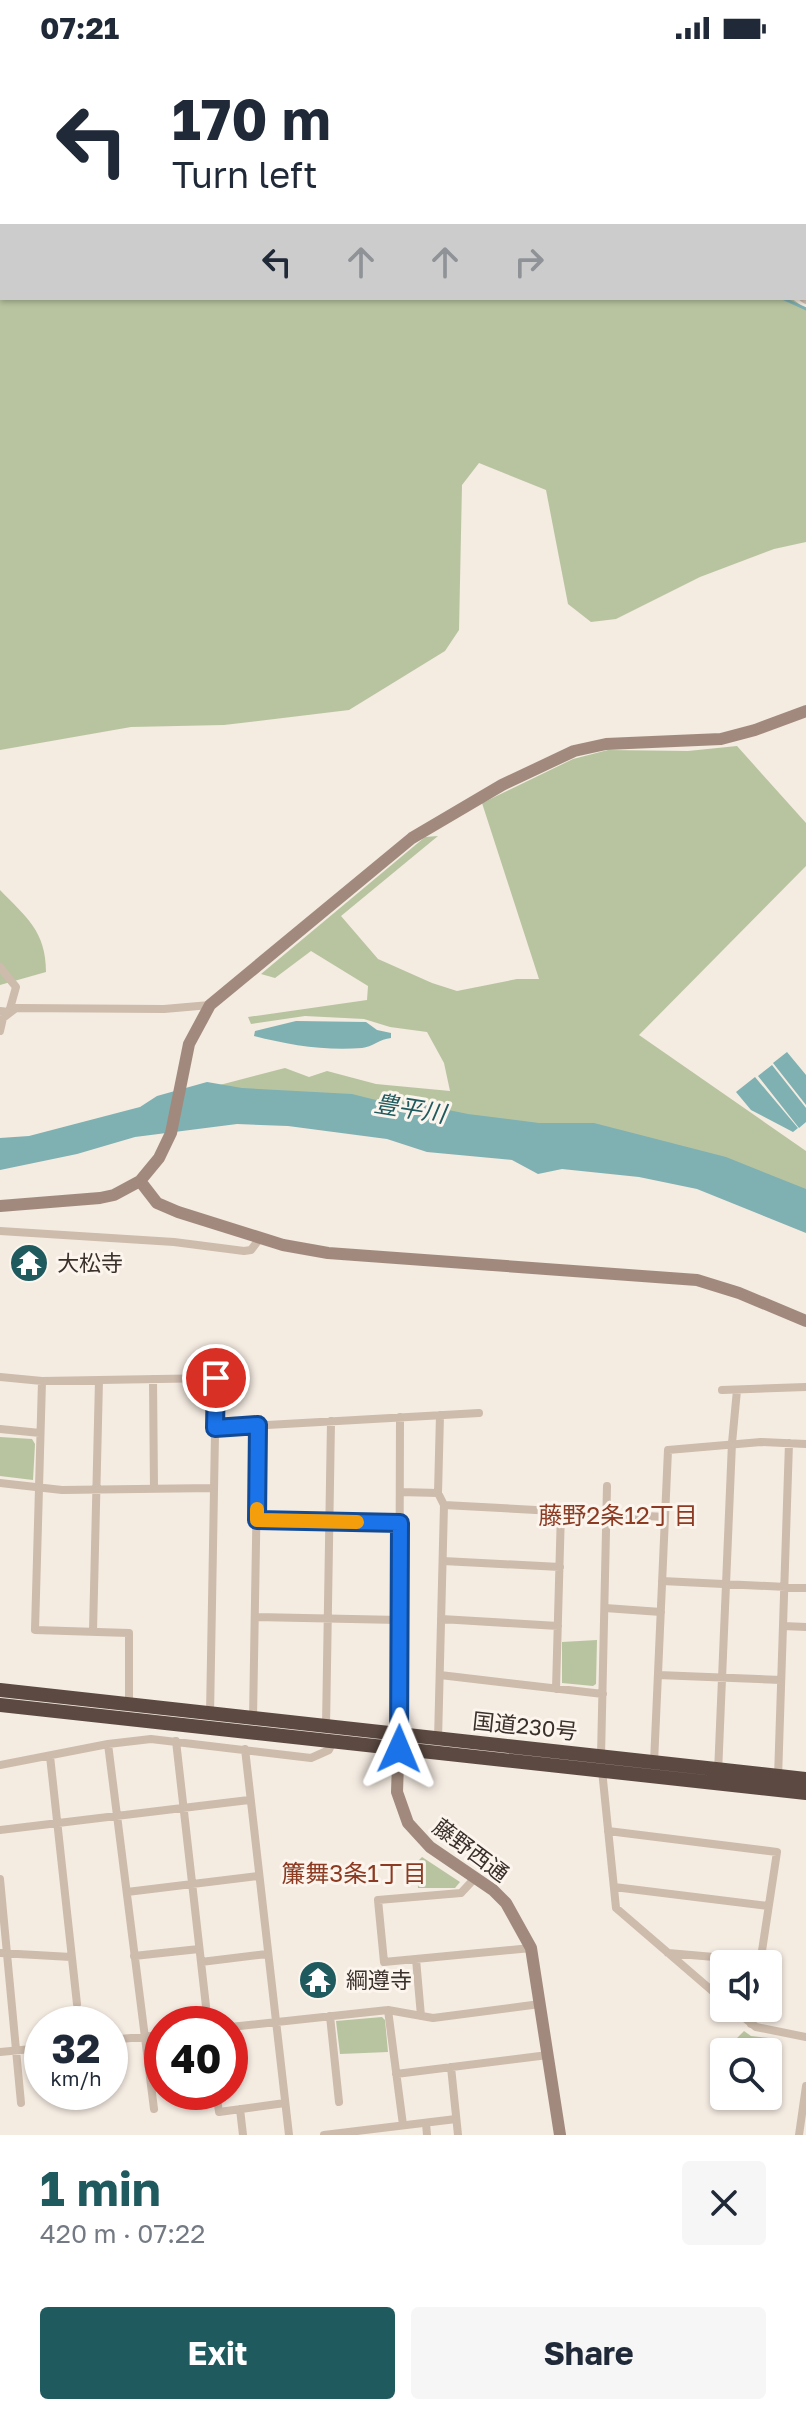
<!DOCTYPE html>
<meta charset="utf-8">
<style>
body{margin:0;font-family:"Golos Text","Noto Sans JP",sans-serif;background:#f6f6f7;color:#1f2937;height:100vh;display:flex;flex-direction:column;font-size:30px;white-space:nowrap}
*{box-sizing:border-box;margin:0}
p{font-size:26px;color:#747a83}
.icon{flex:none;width:44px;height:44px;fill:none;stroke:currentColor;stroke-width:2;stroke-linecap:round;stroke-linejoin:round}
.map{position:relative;height:2079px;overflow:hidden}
.details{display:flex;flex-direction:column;background:#fff;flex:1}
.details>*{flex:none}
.banner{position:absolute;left:0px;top:0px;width:806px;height:244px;box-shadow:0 2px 6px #0004;background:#fff;color:#1f2937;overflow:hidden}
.fabs{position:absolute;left:710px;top:1894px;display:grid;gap:16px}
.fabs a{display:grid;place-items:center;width:72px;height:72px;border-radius:8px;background:#fff;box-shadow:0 2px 6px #0004;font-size:40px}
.speed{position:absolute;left:24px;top:1950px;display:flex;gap:16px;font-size:40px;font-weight:700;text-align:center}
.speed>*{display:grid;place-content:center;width:104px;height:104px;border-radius:50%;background:#fff;box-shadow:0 2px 6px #0004;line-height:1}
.speed small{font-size:20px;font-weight:400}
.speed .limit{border:12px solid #d22;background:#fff;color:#111}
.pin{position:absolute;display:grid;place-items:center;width:68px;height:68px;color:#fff;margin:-34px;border:4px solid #fff;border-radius:50%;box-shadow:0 2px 8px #0007}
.me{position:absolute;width:88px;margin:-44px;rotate:1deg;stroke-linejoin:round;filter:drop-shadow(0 0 6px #0008)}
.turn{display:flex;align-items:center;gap:28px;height:168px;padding:0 40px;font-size:36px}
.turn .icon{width:104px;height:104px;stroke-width:2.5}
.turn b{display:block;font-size:56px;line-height:68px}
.lanes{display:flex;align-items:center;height:76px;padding:0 40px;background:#0003;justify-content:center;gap:40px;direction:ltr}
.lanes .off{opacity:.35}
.round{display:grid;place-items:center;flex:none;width:84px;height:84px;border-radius:8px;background:#f6f6f7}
.headline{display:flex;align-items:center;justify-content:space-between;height:136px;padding:0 40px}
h1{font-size:48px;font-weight:700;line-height:60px;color:#1f5a5e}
.action{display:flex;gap:16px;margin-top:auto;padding:16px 40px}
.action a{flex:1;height:92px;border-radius:8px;background:#1f5a5e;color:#fff;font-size:32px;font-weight:700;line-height:92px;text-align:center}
.action a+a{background:#f6f6f7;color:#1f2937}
.status{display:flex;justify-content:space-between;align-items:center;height:56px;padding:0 40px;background:#fff;direction:ltr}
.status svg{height:22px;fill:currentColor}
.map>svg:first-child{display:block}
.green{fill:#b8c4a0}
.water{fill:#7fb0b2}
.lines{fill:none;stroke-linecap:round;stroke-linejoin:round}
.stream{stroke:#7fb0b2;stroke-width:3}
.street{stroke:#cdbbac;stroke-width:8}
.secondary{stroke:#a18a7d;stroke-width:12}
.highway{stroke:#5c4a42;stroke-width:14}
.route-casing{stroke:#114b97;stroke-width:20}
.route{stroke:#1a73e8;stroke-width:14}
.slow{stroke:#f59e0b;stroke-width:14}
.labels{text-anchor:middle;stroke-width:6;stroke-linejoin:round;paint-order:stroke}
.poi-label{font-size:22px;fill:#3b302b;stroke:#fbf5ee;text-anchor:start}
.street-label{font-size:22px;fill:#3b302b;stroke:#fbf5ee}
.water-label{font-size:24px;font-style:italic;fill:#1f5a5e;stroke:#fbf5ee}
.neighbourhood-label{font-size:24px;fill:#8c3b22;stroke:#fbf5ee}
</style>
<div class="status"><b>07:21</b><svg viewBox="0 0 49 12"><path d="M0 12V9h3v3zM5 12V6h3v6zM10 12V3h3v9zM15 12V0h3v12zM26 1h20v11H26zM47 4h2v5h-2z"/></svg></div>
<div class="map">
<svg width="806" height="2079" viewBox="0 0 806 2079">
<rect width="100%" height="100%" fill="#f4ebe1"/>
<!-- green -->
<path class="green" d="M0 0H729L2 2V242H791L806 253V486L774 493 700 521 616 563 591 566 568 548 546 434 479 407 462 429 459 574 445 595 349 654 224 669 131 671 0 694Z
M737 690 806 767V810L639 979 806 1095V1138L193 1036 285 1012 309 1021 327 1015 376 1028 450 1035 444 1007 427 976 390 971 364 963 305 960 251 968 248 961 367 944 368 930 311 895 275 922 261 918 425 781 438 780 341 860 378 903 432 927 457 935 517 923H539L482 747 573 703 608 694 688 695Z
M0 834C26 861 46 875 46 916L0 929Z
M0 1381 32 1383 35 1388 33 1424 0 1420Z
M597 1584 596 1628 593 1630 562 1627V1586Z
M422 1801 460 1826 455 1832H418L417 1806Z
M382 1961 385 1964 388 1996 340 1998 336 1965Z
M744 1975 751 1980 777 1983 772 2020 768 2016V1996H745L733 1986Z"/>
<!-- water -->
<path class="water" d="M296 965 366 966 377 974 391 977V982C380 983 372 991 362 992 325 995 289 989 254 980L255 975Z
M787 996 806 1019V1049L773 1007Z
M772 1009 806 1052V1066L799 1072 758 1020Z
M755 1021 798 1072 793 1076 751 1054 736 1036Z
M207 1026 242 1032 352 1038 384 1046 414 1047 468 1058 539 1067H594L726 1101 806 1133V1177L697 1133 639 1121 562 1113 538 1118 512 1104 427 1096 387 1083 288 1070 237 1068 135 1081 77 1098 0 1114V1082L29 1080 140 1051 157 1040Z"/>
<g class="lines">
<!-- stream -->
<path class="stream" d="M456 0 457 2
M782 242 806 253"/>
<!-- street -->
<path class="street" d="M769 0V2
M804 62 806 61
M803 242 806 244
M0 911 16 931 9 956 0 955
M0 975 3 962 16 952 164 953 210 949
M0 1175 174 1186 244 1195 251 1194 260 1182
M0 1321 42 1325 216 1322 210 1659
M153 1323 154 1433
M42 1325 35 1574 129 1577V1649
M722 1334 806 1331
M440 1359 438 1437 444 1449
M215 1372 479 1357
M0 1373 40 1377
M0 1427 62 1434 213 1432
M400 1436 438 1437
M665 1461 668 1394 761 1386 806 1388
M257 1464 400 1467
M443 1505 560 1511
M662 1525 806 1532
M605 1552 661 1556
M256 1561 399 1564
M441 1563 558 1570
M783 1570 806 1571
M93 1576 99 1324
M440 1619 603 1638
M658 1619 781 1624
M556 1633 561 1455
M253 1663 258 1369
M326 1671 331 1365
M399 1679 400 1361
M438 1684 444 1449 665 1461 654 1707
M176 1685 208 1968
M245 1693 289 2079
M50 1700 77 1948
M601 1701 607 1430
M0 1709 108 1688
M602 1714 616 1852 724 1945
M718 1717 732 1387 737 1334
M778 1722 789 1387
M0 1774 249 1744
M608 1775 777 1796 760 1908
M475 1822 461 1837 378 1844 384 1906 531 1892
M0 1823 21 2047
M614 1831 768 1850
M127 1836 258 1820
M0 1897 71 1901
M668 1897 760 1905
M134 1900 199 1893
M416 1903 421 1960
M201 1906 267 1898
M732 1952 756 1971 806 1981
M388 1954 403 2069
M330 1960 339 2046
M751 1968 753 1952
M230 1971 388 1954 433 1962 540 1948
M110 1984 162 1979
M0 1996 42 1992
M451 2011 458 2079
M396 2018 548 1999
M216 2036 219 2056 285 2047
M154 2053 108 1688 151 1683 311 1702 329 1694 333 1685
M240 2053 243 2079
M426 2067 427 2079
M324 2079 456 2063
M799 2079 806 2030"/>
<!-- secondary -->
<path class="secondary" d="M140 1125 157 1147 178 1156 283 1189 328 1197 697 1224 739 1237 806 1265
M0 1150 100 1142 114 1139 140 1125 159 1102 171 1077 189 988 210 949 412 782 502 729 574 695 606 688 721 683 755 674 806 655
M399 1679 397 1736 408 1767 430 1791 493 1834 506 1847 531 1892 560 2079"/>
<!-- highway -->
<path class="highway" d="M0 1634 806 1723
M0 1649 806 1737"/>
</g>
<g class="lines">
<!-- route casing -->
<g class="route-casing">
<path id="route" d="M216 1322 215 1372 258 1369 257 1464 400 1467 399 1693"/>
</g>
<!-- route -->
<use href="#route" class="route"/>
<!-- slow -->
<path class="slow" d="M257 1453V1464L357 1466"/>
</g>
<!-- icons -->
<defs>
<g id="temple-disc" transform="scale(2)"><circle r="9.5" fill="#1f5a5e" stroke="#fbf5ee"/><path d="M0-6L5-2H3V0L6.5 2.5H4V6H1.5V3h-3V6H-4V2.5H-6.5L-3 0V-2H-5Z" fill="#fff"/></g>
</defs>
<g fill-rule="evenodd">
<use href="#temple-disc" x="29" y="1207"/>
<use href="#temple-disc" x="318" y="1924"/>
</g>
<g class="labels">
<!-- poi labels -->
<g class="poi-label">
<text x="57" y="1215">大松寺</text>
<text x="346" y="1932">綱遵寺</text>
</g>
<!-- street labels -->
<g class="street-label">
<text transform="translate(525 1670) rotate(6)" y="8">国道230号</text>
<text transform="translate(471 1794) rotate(37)" y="8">藤野西通</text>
</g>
<!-- water labels -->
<g class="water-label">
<text transform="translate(410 1053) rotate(9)" y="8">豊平川</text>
</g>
<!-- neighbourhood labels -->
<g class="neighbourhood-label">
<text x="618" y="1468">藤野2条12丁目</text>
<text x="354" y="1826">簾舞3条1丁目</text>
</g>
</g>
</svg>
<div class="fabs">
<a><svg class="icon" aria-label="sound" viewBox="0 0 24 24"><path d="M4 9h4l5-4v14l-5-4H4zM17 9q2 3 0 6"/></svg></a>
<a><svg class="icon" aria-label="search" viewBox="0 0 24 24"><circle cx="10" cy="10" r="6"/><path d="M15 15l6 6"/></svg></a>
</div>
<div class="speed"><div>32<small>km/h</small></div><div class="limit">40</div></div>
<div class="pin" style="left:216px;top:1322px;background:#d93025"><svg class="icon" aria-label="arrive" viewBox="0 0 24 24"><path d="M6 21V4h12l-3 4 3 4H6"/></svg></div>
<svg class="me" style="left:399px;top:1693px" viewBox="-20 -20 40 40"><path d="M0-17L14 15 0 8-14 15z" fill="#1a73e8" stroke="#fff" stroke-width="4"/></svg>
<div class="banner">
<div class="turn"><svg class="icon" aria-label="left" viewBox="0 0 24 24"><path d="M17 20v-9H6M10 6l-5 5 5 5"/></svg><div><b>170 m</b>Turn left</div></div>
<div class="lanes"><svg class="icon" aria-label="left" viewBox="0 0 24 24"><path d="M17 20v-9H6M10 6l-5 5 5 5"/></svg><svg class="icon off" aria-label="ahead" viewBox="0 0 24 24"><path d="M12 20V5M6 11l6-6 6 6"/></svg><svg class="icon off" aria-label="ahead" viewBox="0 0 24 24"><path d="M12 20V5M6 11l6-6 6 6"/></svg><svg class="icon off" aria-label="right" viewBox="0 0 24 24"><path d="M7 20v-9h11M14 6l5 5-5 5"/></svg></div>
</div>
</div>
<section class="details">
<div class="headline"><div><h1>1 min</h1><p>420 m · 07:22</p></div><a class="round"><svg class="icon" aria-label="close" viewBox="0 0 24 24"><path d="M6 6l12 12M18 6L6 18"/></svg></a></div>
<div class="action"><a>Exit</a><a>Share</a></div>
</section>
